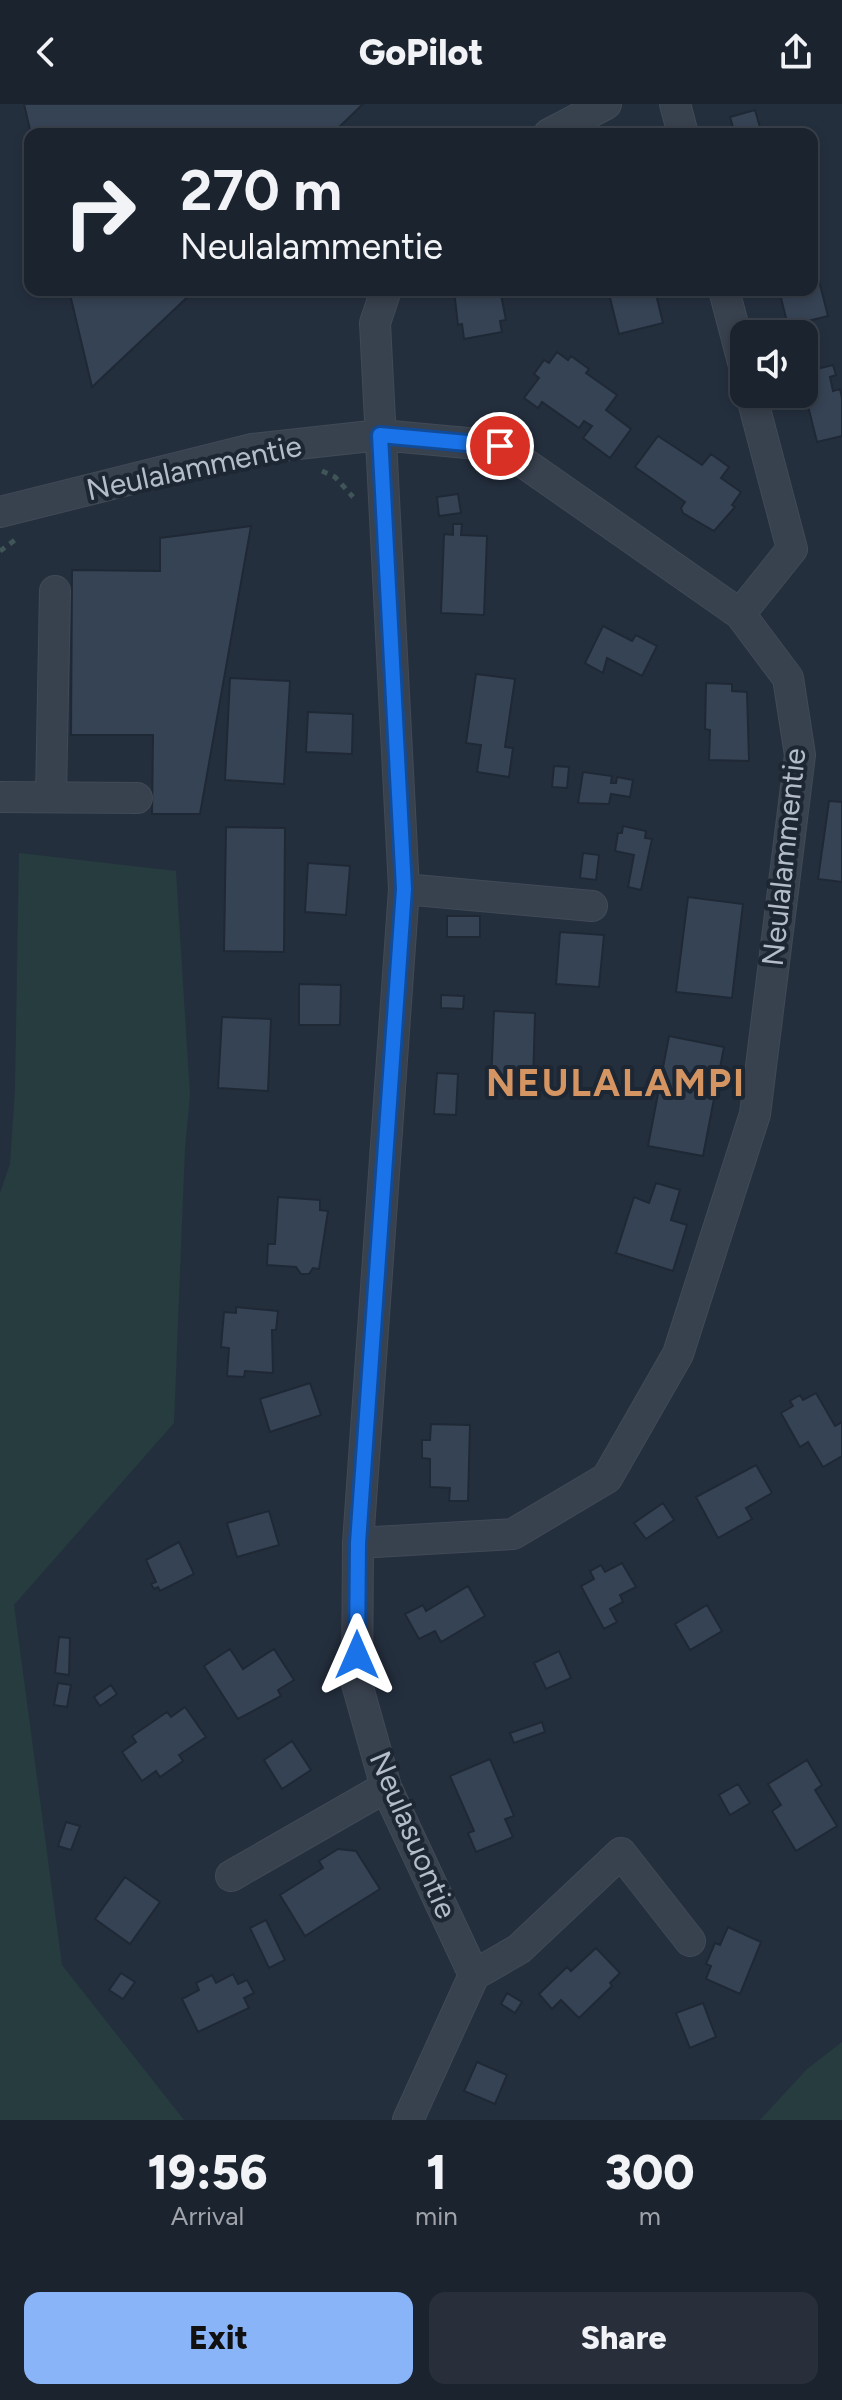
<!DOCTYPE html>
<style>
body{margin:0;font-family:Figtree,sans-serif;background:#282f3a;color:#f1f3f6;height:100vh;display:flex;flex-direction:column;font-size:30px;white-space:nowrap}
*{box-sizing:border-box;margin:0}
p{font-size:26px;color:#a0a4aa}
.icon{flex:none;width:44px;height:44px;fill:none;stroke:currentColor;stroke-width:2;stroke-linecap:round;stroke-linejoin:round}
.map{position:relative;height:2016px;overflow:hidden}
.panel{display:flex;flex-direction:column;background:#1b232e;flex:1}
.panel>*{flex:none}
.guide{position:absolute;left:24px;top:24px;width:794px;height:168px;border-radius:16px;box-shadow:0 4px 12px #0003,0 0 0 2px #39404a;background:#1b232e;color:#f1f3f6;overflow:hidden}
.buttons{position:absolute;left:730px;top:216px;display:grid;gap:16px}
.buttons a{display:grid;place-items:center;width:88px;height:88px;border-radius:16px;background:#1b232e;box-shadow:0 4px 12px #0003,0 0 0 2px #39404a;font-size:40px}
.pin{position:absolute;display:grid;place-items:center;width:68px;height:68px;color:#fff;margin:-34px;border:4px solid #fff;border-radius:50%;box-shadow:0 2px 8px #0007}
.me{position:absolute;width:88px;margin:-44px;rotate:0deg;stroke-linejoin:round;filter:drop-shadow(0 0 6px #0008)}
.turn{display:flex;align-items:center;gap:28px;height:168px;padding:0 24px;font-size:36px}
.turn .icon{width:104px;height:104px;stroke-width:2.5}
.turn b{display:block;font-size:56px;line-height:68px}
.eta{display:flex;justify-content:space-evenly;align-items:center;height:136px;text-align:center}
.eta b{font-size:48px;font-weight:800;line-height:56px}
.action{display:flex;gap:16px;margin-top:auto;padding:16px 24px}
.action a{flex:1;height:92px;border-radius:16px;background:#8ab4f8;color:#111;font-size:32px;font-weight:800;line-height:92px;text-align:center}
.action a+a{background:#282f3a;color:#f1f3f6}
header{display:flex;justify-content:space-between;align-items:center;height:104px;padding:0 24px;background:#1b232e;font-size:36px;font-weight:800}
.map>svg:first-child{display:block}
.green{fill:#263c3f}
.building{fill:#364354;stroke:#1f2835;stroke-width:2}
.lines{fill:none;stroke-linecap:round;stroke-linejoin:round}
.minor-casing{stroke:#414a57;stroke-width:32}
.path{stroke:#3f5557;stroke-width:5;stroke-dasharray:6 6;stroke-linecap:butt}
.minor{stroke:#38414e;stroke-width:30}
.route-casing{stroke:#114b97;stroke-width:20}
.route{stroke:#1a73e8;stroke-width:14}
.labels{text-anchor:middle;stroke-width:8;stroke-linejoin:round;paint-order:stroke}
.street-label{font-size:30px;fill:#b4bcc9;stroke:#1d2633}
.district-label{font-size:38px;font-weight:bold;letter-spacing:2px;fill:#d59563;stroke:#1d2633}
</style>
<header><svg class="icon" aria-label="back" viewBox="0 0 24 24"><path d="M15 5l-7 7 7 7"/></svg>GoPilot<svg class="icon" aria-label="share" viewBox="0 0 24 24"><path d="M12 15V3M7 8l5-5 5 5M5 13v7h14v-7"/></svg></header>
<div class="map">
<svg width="842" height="2016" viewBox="0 0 842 2016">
<rect width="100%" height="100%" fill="#242f3e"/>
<!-- green -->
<path class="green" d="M19 749 176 767 190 991 185 1044 174 1319 14 1501 62 1861 184 2016H0V1089L10 1060 15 984Z
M842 1938V2016H760L807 1965Z"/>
<!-- building -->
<path class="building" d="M24 0H363L332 30H31Z
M755 6 762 30H735L730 13Z
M812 149 828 212 788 222 779 186H812Z
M69 186H195L92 283Z
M454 186H500L506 216 500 217 502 228 464 235 462 220 458 221Z
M608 186H655L663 219 619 230Z
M557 248 568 256 571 252 589 265 586 269 617 291 606 306 631 325 610 354 583 334 592 322 584 317 579 324 542 298 538 304 524 294 539 274 534 270 544 256 549 259Z
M833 261 836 271 830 273 833 287 840 285 842 294V332L817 338 804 286V268Z
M658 332 702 361 711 350 729 363 721 374 741 388 732 401 735 403 714 427 683 409 681 404 685 398 635 363Z
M458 390 461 409 439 412 437 393Z
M453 420H462L461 431 487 432 484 511 441 509 444 430 453 431Z
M251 422 200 710H152L153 631H71L72 466 160 467V434Z
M603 522 632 537 636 531 657 542 642 572 607 554 603 569 585 559Z
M476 570 515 575 505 643 513 644 509 673 477 668 481 641 466 639Z
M230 574 290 577 284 680 225 676Z
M706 579 732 580V587L747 588 749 657 709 656 710 626 705 625Z
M308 608 353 610 352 650 306 648Z
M554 662 569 663 567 684 552 683Z
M583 668 612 672 611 679H616L617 673 633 676 630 693 611 690 609 700 578 699Z
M829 697 842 698V778L818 775Z
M623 722 646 727 645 734 652 735 641 786 628 783 634 751 615 747 618 729H622Z
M226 723 285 724 284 848 224 847Z
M583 749 599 751 596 776 580 774Z
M308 759 350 762 346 811 305 808Z
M688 793 743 800 732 894 676 888Z
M447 812H480V833H447Z
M560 828 604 831 599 883 556 880Z
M299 880 341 881 340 921H299Z
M441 891 464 892 463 905 441 904Z
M494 907 535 909 533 980 491 979Z
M222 913 271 915 268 987 218 984Z
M669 932 724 943 703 1052 648 1042Z
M437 969 458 970 456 1011 434 1010Z
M656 1079 680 1086 671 1116 687 1121 673 1167 616 1149 634 1093 649 1099Z
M278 1093 320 1096V1106L328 1107 319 1165 313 1164 309 1170H301L296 1163 267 1161 268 1140H275Z
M236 1203 278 1207 276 1226H272L273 1269 245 1267 244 1273 227 1272 229 1244 221 1243 224 1208 236 1209Z
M310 1279 321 1311 270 1328 260 1295Z
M816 1289 835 1322 842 1318V1352L823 1363 808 1338 800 1343 781 1309 793 1302 790 1297 800 1291 803 1296Z
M431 1320 470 1321 468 1397H449L450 1384 430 1383V1355L422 1354V1336H430Z
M756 1361 772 1389 746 1404 752 1415 718 1434 696 1393Z
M663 1399 674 1416 646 1435 634 1419Z
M269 1407 279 1441 237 1453 227 1419Z
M179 1438 194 1470 160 1487 158 1483 154 1485 151 1480 156 1478 146 1456Z
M622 1459 636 1483 620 1491 623 1498 610 1505 617 1518 604 1525 581 1482 594 1475 590 1467 601 1461 605 1468Z
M468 1482 485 1512 441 1538 435 1527 419 1535 405 1510 423 1501 426 1507Z
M707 1501 722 1527 690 1546 675 1520Z
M59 1533 70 1534 69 1571 55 1569Z
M230 1545 243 1565 274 1545 294 1576 278 1586 281 1592 238 1615 204 1562Z
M559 1547 571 1574 546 1585 534 1559Z
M58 1579 71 1581 67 1603 54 1601Z
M111 1581 117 1590 100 1602 94 1593Z
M185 1603 206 1633 179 1651 183 1657 160 1673 156 1667 142 1677 122 1648 136 1638 132 1632 167 1608 171 1613Z
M542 1618 545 1628 514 1639 510 1629Z
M292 1637 311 1666 282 1685 264 1656Z
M490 1655 514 1712 505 1715 513 1733 476 1748 468 1729 474 1727 450 1672Z
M807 1656 822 1681 815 1686 837 1722 796 1747 772 1707 781 1701 768 1680Z
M738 1680 750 1699 730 1711 719 1691Z
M66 1718 80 1722 71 1746 58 1742Z
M338 1745 356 1747 380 1785 305 1832 280 1791 323 1764 319 1757Z
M125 1773 160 1798 130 1840 95 1815Z
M266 1816 285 1856 269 1864 250 1824Z
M728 1823 761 1838 740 1890 706 1875 711 1862 706 1860 715 1839 720 1841Z
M596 1844 620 1869 610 1879 612 1882 579 1914 561 1896 552 1905 539 1890 567 1863 571 1867Z
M121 1869 135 1878 123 1895 109 1886Z
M233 1870 238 1880 247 1876 254 1889 244 1894 249 1904 198 1928 182 1895 199 1886 196 1879 212 1871 216 1879Z
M507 1889 522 1898 515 1909 501 1900Z
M703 1899 716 1933 690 1944 676 1909Z
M477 1958 507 1971 495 2000 464 1987Z"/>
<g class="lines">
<!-- minor casing -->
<g class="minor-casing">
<path id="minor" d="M675 0 683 30
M549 30 606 0
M386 186 375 219 404 785 358 1439 357 1580 386 1683 474 1871 408 2016
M724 186 744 262
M0 408 252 345 380 331 500 342 740 510 788 574 800 651 755 1010 678 1250 607 1374 513 1430 358 1439
M740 510 792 445 751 290
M0 693 137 694
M51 693 55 487
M404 785 592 802
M231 1772 386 1683
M474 1871 519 1845 621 1749 690 1837"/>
</g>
<!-- path -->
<path class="path" d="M322 367 335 373 353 393
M0 447 15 436"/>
<!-- minor -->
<use href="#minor" class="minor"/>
</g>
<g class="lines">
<!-- route casing -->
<g class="route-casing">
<path id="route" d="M357 1551 358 1439 404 785 380 331 500 342"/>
</g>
<!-- route -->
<use href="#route" class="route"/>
</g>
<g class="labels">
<!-- street labels -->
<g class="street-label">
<text transform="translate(194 364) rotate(-12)" y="10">Neulalammentie</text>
<text transform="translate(784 753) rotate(-84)" y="10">Neulalammentie</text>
<text transform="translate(413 1731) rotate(67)" y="10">Neulasuontie</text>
</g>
<!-- district labels -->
<g class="district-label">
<text x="616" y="992">NEULALAMPI</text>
</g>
</g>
</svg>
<div class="buttons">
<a><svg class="icon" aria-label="sound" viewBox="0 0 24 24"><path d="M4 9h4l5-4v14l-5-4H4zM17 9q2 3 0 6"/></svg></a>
</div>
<div class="pin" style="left:500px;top:342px;background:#d93025"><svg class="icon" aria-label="arrive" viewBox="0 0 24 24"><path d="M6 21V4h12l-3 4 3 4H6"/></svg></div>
<svg class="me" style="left:357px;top:1551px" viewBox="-20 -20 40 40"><path d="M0-17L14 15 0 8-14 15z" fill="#1a73e8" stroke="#fff" stroke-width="4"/></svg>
<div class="guide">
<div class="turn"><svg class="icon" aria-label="right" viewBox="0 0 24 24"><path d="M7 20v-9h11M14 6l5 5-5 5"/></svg><div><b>270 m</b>Neulalammentie</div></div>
</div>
</div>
<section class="panel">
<div class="eta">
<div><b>19:56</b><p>Arrival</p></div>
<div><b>1</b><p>min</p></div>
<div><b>300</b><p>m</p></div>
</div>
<div class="action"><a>Exit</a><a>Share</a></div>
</section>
